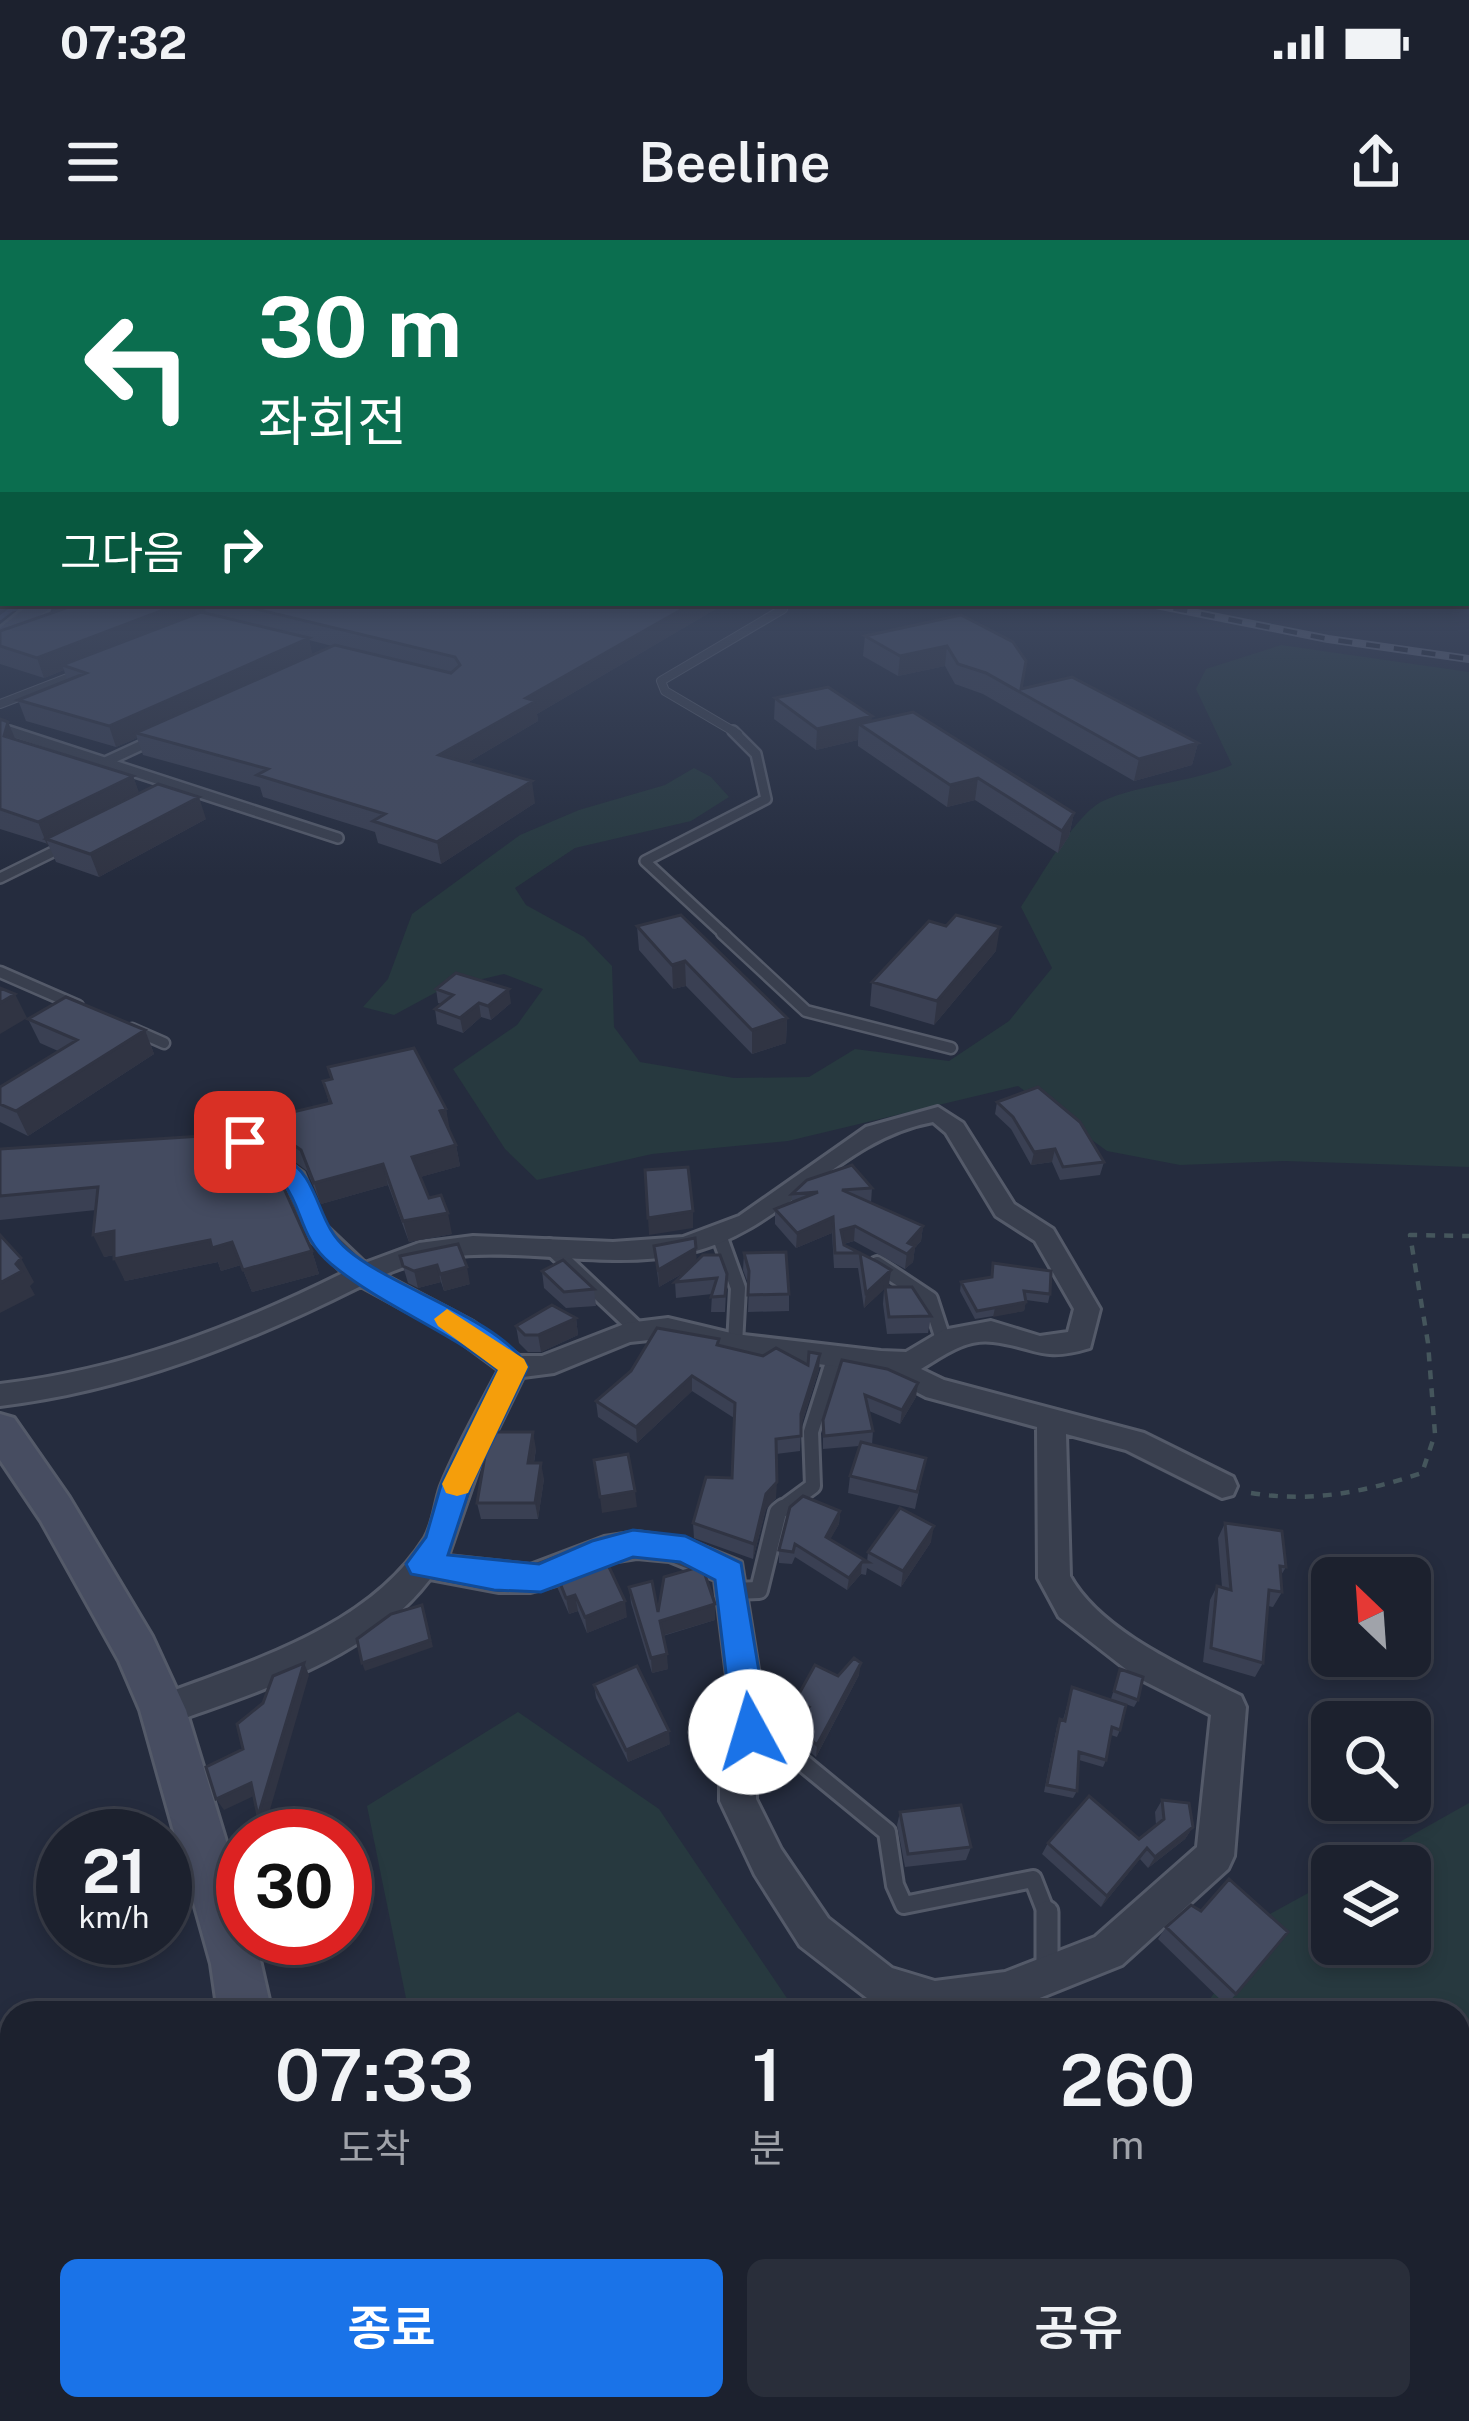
<!DOCTYPE html>
<html lang="ko">
<meta charset="utf-8">
<style>
body{margin:0;font-family:"Public Sans","Noto Sans KR",sans-serif;background:#292e3a;color:#f1f3f6;height:100vh;display:flex;flex-direction:column;font-size:45px;white-space:nowrap}
*{box-sizing:border-box;margin:0}
p{font-size:39px;color:#a0a3aa}
.icon{flex:none;width:66px;height:66px;fill:none;stroke:currentColor;stroke-width:2;stroke-linecap:round;stroke-linejoin:round}
.map{position:relative;flex:1;overflow:hidden}
.details{position:absolute;left:0px;top:1761px;width:1470px;height:420px;display:flex;flex-direction:column;background:#1c212e;border-radius:36px 36px 0 0;box-shadow:0 6px 18px #0003,0 0 0 3px #3a3e4a}
.details>*{flex:none}
.banner{position:absolute;left:0px;top:0px;width:1470px;height:366px;box-shadow:0 6px 18px #0003,0 0 0 3px #3a3e4a;background:#0b6e4f;color:#fff;overflow:hidden}
.needle{width:78px;rotate:335deg}
.controls{position:absolute;left:1311px;top:1317px;display:grid;gap:24px}
.controls a{display:grid;place-items:center;width:120px;height:120px;border-radius:18px;background:#1c212e;box-shadow:0 6px 18px #0003,0 0 0 3px #3a3e4a;font-size:60px}
.speed{position:absolute;left:36px;top:1569px;display:flex;gap:24px;font-size:60px;font-weight:700;text-align:center}
.speed>*{display:grid;place-content:center;width:156px;height:156px;border-radius:50%;background:#1c212e;box-shadow:0 6px 18px #0003,0 0 0 3px #3a3e4a;line-height:1}
.speed small{font-size:30px;font-weight:400}
.speed .limit{border:18px solid #d22;background:#fff;color:#111}
.pin{position:absolute;display:grid;place-items:center;width:102px;height:102px;color:#fff;margin:-51px;border-radius:24px;box-shadow:0 6px 18px #0006}
.me{position:absolute;width:132px;margin:-66px;rotate:354deg;stroke-linejoin:round;filter:drop-shadow(0 0 9px #0008)}
.turn{display:flex;align-items:center;gap:42px;height:252px;padding:0 60px;font-size:54px}
.turn .icon{width:156px;height:156px;stroke-width:2.5}
.turn b{display:block;font-size:84px;line-height:102px}
.then{display:flex;align-items:center;height:114px;padding:0 60px;background:#0003;gap:24px;font-size:45px}
.eta{display:flex;justify-content:space-evenly;align-items:center;height:204px;text-align:center}
.eta b{font-size:72px;font-weight:600;line-height:84px}
.primary-button{display:flex;gap:24px;margin-top:auto;padding:24px 60px}
.primary-button a{flex:1;height:138px;border-radius:18px;background:#1a73e8;color:#fff;font-size:48px;font-weight:600;line-height:138px;text-align:center}
.primary-button a+a{background:#292e3a;color:#f1f3f6}
.status{display:flex;justify-content:space-between;align-items:center;height:84px;padding:0 60px;background:#1c212e;direction:ltr}
.status svg{height:33px;fill:currentColor}
header{display:flex;justify-content:space-between;align-items:center;height:156px;padding:0 60px;background:#1c212e;font-size:54px;font-weight:600}
.map>svg:first-child{display:block}
.green{fill:#27393f}
.lines{fill:none;stroke-linecap:round;stroke-linejoin:round}
.stream{stroke:#394565;stroke-width:4.5}
.lane-far5-casing{stroke:#545a69;stroke-width:10}
.lane-far4-casing{stroke:#545a69;stroke-width:14}
.lane-far3-casing{stroke:#545a69;stroke-width:15}
.lane-far2-casing{stroke:#545a69;stroke-width:20}
.lane-far1-casing{stroke:#545a69;stroke-width:22}
.lane-casing{stroke:#545a69;stroke-width:27}
.street-casing{stroke:#545a69;stroke-width:6}
.secondary-casing{stroke:#545a69;stroke-width:6}
.path{stroke:#45565c;stroke-width:4.5;stroke-dasharray:9 9;stroke-linecap:butt}
.lane-far5{stroke:#393f4e;stroke-width:8}
.lane-far4{stroke:#393f4e;stroke-width:9}
.lane-far3{stroke:#393f4e;stroke-width:10}
.lane-far2{stroke:#393f4e;stroke-width:14}
.lane-far1{stroke:#393f4e;stroke-width:16}
.lane{stroke:#393f4e;stroke-width:21}
.street{fill:#393f4e;fill-rule:evenodd}
.secondary{fill:#474d61;fill-rule:evenodd}
.rail-casing{stroke:#5b6275;stroke-width:8}
.rail{stroke:#1e2433;stroke-width:4.5;stroke-dasharray:14;stroke-linecap:butt}
.wall{fill:#3a4053;fill-rule:evenodd}
.shaded-wall{fill:#303443}
.building{fill:#444b60;stroke:#303443;stroke-width:3}
.route{fill:#1a73e8;stroke:#114b97;stroke-width:3}
.slow{fill:#f59e0b}
</style>
<div class="status"><b>07:32</b><svg viewBox="0 0 49 12"><path d="M0 12V9h3v3zM5 12V6h3v6zM10 12V3h3v9zM15 12V0h3v12zM26 1h20v11H26zM47 4h2v5h-2z"/></svg></div>
<header><svg class="icon" aria-label="menu" viewBox="0 0 24 24"><path d="M4 6h16M4 12h16M4 18h16"/></svg>Beeline<svg class="icon" aria-label="share" viewBox="0 0 24 24"><path d="M12 15V3M7 8l5-5 5 5M5 13v7h14v-7"/></svg></header>
<div class="map">
<svg width="1469" height="2181" viewBox="0 0 1469 2181">
<rect width="100%" height="100%" fill="#252c3e"/>
<!-- green -->
<path class="green" d="M1281 405 1469 432V927L1284 921 1180 925 1107 911 1018 846 788 901 652 914 537 940 505 909 453 829 517 785 543 749 504 734 444 748 394 775 363 767 388 739 412 674 520 595 579 570 665 545 694 528 711 537 729 557 691 581 575 608 515 648 526 665 584 697 612 726 614 787 640 822 734 838 809 837 855 809 949 821 1009 781 1052 728 1021 667C1039 640 1075 574 1103 561 1139 544 1191 543 1232 525L1196 449 1206 429Z
M518 1472 659 1569 797 1773H409L367 1566Z
M1469 1563V2181H492L490 2169H1458V1773H1200L1270 1674 1332 1640V1704H1410V1626H1357Z"/>
<g class="lines">
<!-- stream -->
<path class="stream" d="M12 369 75 363
M0 378 12 369 4 363"/>
<!-- lane-far5 casing -->
<g class="lane-far5-casing">
<path id="lane-far5" d="M0 464 83 432
M0 488 18 494
M738 494 665 451 661 441 783 369 774 363"/>
</g>
<!-- lane-far4 casing -->
<g class="lane-far4-casing">
<path id="lane-far4" d="M9 491 338 598
M105 522 155 499
M0 638 65 606
M726 696 645 621 766 559 756 514 733 491"/>
</g>
<!-- lane-far3 casing -->
<g class="lane-far3-casing">
<path id="lane-far3" d="M722 693 806 771 951 808
M0 732 78 766
M132 789 164 803"/>
</g>
<!-- lane-far2 casing -->
<g class="lane-far2-casing">
<path id="lane-far2" d="M719 995 738 1048 735 1104
M549 1006 639 1091
M877 1024 930 1059 944 1102
M779 1271 813 1246 811 1192 835 1116"/>
</g>
<!-- lane-far1 casing -->
<g class="lane-far1-casing">
<path id="lane-far1" d="M733 1351 759 1350 778 1272 783 1268
M751 1492 763 1490 887 1592 895 1645 904 1665 1033 1639 1047 1675"/>
</g>
<!-- lane casing -->
<g class="lane-casing">
<path id="lane" d="M1047 1672V1730"/>
</g>
<!-- street casing -->
<g class="street-casing">
<path id="street" d="M938 867 963 883 1014 964 1053 989 1100 1069 1090 1108C1041 1123 1036 1107 993 1102 966 1098 943 1116 921 1129L944 1140 1144 1193 1233 1237 1237 1246 1233 1255 1222 1258 1126 1210 1066 1194 1070 1336C1101 1392 1186 1428 1241 1456L1246 1467 1234 1616 1228 1629 1122 1725 1005 1772 910 1773 867 1758 800 1706 755 1635 720 1561V1524L734 1492 715 1340 669 1321 637 1318 605 1323 563 1343 530 1352H499L430 1339C369 1420 253 1453 163 1486L151 1481 146 1470 151 1459C246 1422 367 1390 425 1298 434 1283 435 1263 441 1246 457 1206 479 1168 499 1130L453 1096 361 1046C247 1103 128 1151 0 1166V1144C122 1130 234 1087 343 1033L304 993 284 943 240 910 200 908 196 903 200 898 253 897 303 933 324 984 365 1023 419 1003 473 996 613 1002 683 997 739 976 866 887ZM933 882 946 893 996 976 1035 1001 1074 1069 1068 1092 1040 1096 991 1081 943 1090 906 1112 881 1111 735 1094 668 1078 627 1083 542 1116H519L473 1082 384 1035C481 991 584 1035 684 1014 785 993 835 900 933 882ZM668 1098 735 1114 876 1131 926 1157 1037 1187 1038 1338 1059 1377 1136 1437 1211 1475 1197 1607 1095 1697 1005 1732 935 1741 892 1728 828 1678 781 1609 756 1559V1524L768 1492 741 1322 685 1299 637 1292 604 1297 530 1325 448 1316 478 1229 523 1137 554 1133 630 1102Z"/>
</g>
<!-- secondary casing -->
<g class="secondary-casing">
<path id="secondary" d="M1467 332H1469V342H1467Z
M0 333 3 334V344L0 343Z
M31 363H49L48 370 0 401V388Z
M0 1174 14 1178 69 1257 152 1396 186 1470 243 1657V1698H255L272 1773H218L211 1724 140 1470 119 1421 41 1281 0 1220Z
M276 2169H340L342 2181H278Z"/>
</g>
<!-- path -->
<path class="path" d="M1251 1253C1312 1263 1364 1252 1422 1233L1435 1194 1428 1103 1410 995 1469 996"/>
<!-- lane-far5 -->
<use href="#lane-far5" class="lane-far5"/>
<!-- lane-far4 -->
<use href="#lane-far4" class="lane-far4"/>
<!-- lane-far3 -->
<use href="#lane-far3" class="lane-far3"/>
<!-- lane-far2 -->
<use href="#lane-far2" class="lane-far2"/>
<!-- lane-far1 -->
<use href="#lane-far1" class="lane-far1"/>
<!-- lane -->
<use href="#lane" class="lane"/>
<!-- street -->
<use href="#street" class="street"/>
<!-- secondary -->
<use href="#secondary" class="secondary"/>
<!-- rail casing -->
<g class="rail-casing">
<path id="rail" d="M1146 363 1328 399 1469 419"/>
</g>
<!-- rail -->
<use href="#rail" class="rail"/>
</g>
<!-- wall -->
<path class="wall" d="M80 363H726L537 474 538 481 467 523 535 563 441 624 378 603 375 592 263 557 260 547 143 515 137 498 116 507 26 481 18 460 67 440 64 430 44 438 0 424V391ZM309 400 332 406 312 415Z
M961 375 1022 448 1198 503 1192 525 1134 541 983 454 955 444 945 426 898 436 863 416 865 396Z
M775 458 872 481 1074 573 1069 596 1058 613 975 560 947 567 858 506V500L816 510 774 479Z
M0 479 16 500 133 536 139 554 206 579 99 637 56 622 48 604 0 589Z
M637 686 787 778 786 803 752 814 686 746 673 749 639 710Z
M996 711 934 785 870 766 872 742Z
M436 749 511 763 491 780 481 777 463 793 437 784 435 769 441 764 438 763Z
M28 779 145 790 154 814 28 896 0 882V847L58 811 40 803Z
M323 841 446 869 449 891 456 905 460 926 420 937 429 958 452 994 409 1002 388 945 321 964 307 931 295 922 280 875 329 863Z
M997 862 1104 922 1100 935 1060 940 1052 922 1031 925 1011 889 995 874Z
M0 909 312 1011 319 1034 252 1052 241 1025 221 1031 218 1022 125 1041 114 1015 104 1017 96 970 0 980Z
M872 948 871 963 923 986 921 1001 915 1007 913 1022 905 1029 854 1001 844 1004V1005L878 1022 889 1045 886 1047 931 1076 928 1093 887 1094 883 1064 884 1049 864 1068 858 1028H834L832 993 796 1008 775 984V969L792 963V954Z
M654 1006 727 1034 725 1072H711L712 1054 676 1058 675 1042 687 1031 659 1047Z
M744 1013 789 1054V1071L748 1072 749 1046 743 1030Z
M400 1016 470 1044 444 1051 441 1042 418 1048 408 1043Z
M993 1023 1050 1054 1048 1063 1026 1060 1024 1071 975 1079 960 1051 961 1042 991 1037Z
M542 1031 594 1049 596 1066 566 1068 544 1048Z
M576 1078 578 1095 541 1112H528L519 1103 516 1086Z
M719 1099V1105L808 1125 820 1114 819 1130 801 1186 800 1211 776 1214V1258L766 1269 753 1319 694 1298 693 1283 732 1238 734 1178 692 1151 637 1203 598 1177 596 1161Z
M842 1120 916 1157 900 1184 869 1171 873 1191 872 1205 926 1218 915 1269 848 1253 850 1236 859 1206 823 1209V1180Z
M536 1209 534 1223 544 1239 538 1279H481L477 1263Z
M840 1271 839 1284 830 1299 867 1322 868 1312 931 1302 901 1347 867 1328 866 1335 861 1334 847 1350 795 1317 792 1324 779 1323V1310Z
M1225 1283 1286 1327 1280 1337 1282 1352 1273 1367 1268 1366 1263 1423 1255 1437 1203 1422 1210 1360 1217 1346 1222 1347 1218 1298Z
M556 1333 627 1377 587 1393 578 1371 569 1374 558 1349Z
M629 1347 658 1372 715 1380 663 1396 668 1429 652 1433 631 1363Z
M1120 1429 1138 1460 1134 1467 1111 1459Z
M859 1435 816 1517 792 1497 793 1485 801 1476 794 1473 795 1461 838 1436Z
M594 1445 670 1504 628 1522 596 1458Z
M1072 1447 1120 1490 1117 1497 1111 1495 1106 1520 1103 1527 1079 1520 1077 1551 1073 1558 1044 1552 1057 1486 1060 1479 1063 1480Z
M1162 1560 1193 1587 1185 1599 1148 1628 1140 1619 1101 1667 1042 1614 1048 1603 1139 1599 1156 1585 1155 1572Z
M900 1572 971 1607 966 1620 905 1627 897 1585Z
M1166 1687 1236 1754 1226 1765 1158 1699Z"/>
<!-- shaded-wall -->
<path class="shaded-wall" d="M182 363H203L207 375 62 425 64 430 44 438 37 418Z
M693 363H726L537 474 538 481 443 537 439 515 526 458Z
M309 398 313 418 136 493 137 498 116 507 109 486Z
M947 406 945 426 898 436 900 416Z
M872 476 871 492 859 484 858 500 816 510 817 489Z
M8 482 17 503 4 496Z
M1198 503 1192 525 1134 541 1139 519Z
M133 536 141 558 46 599 48 604 47 605 38 582Z
M978 538 975 560 947 567 950 545Z
M532 541 535 563 441 624 437 602Z
M199 557 206 579 99 637 90 614Z
M1074 573 1069 596 1058 613 1062 591Z
M1000 687 996 711 934 785 937 761Z
M685 721 686 746 673 749 672 725Z
M509 749 511 763 491 780 488 766Z
M15 754 27 778 0 794V763Z
M479 763 481 777 463 793 460 778Z
M787 778 786 803 752 814V790Z
M145 790 154 814 28 896 16 871Z
M446 869 450 890 444 892 440 871Z
M456 905 460 926 417 938 412 917Z
M1055 909 1052 922 1031 925 1034 912Z
M383 924 388 945 321 964 314 943Z
M693 971V988L649 995 648 978Z
M448 973 452 994 409 1002 403 981Z
M833 977 832 993 796 1008 797 993Z
M855 986 854 1001 839 1005 841 990Z
M923 986 921 1001 915 1007 913 1022 905 1029 908 1003Z
M114 991 124 1013 104 1017 93 995Z
M210 1000 232 1002 241 1025 221 1031 218 1022 125 1041 114 1019Z
M696 1008 697 1025 659 1047 658 1030Z
M312 1011 319 1034 252 1052 243 1030Z
M21 1018 34 1042 30 1046 35 1055 0 1073V1043Z
M437 1025 441 1042 418 1048 414 1031Z
M467 1027 470 1044 444 1051 440 1034Z
M891 1030 889 1045 864 1068 866 1053Z
M1026 1062 1024 1071 993 1077 995 1068Z
M576 1078 578 1095 541 1112 538 1095Z
M820 1114 819 1130 800 1189 801 1174Z
M692 1136V1151L637 1203 636 1187Z
M918 1143 916 1157 900 1184 902 1170Z
M533 1192 536 1209 531 1239 528 1223Z
M541 1223 544 1239 538 1279 535 1263Z
M777 1242 776 1258 766 1269 753 1319 754 1304 766 1254Z
M635 1251 637 1267 602 1273 600 1257Z
M840 1271 839 1284 825 1309 826 1297Z
M934 1286 931 1302 901 1347 903 1331Z
M862 1322 861 1334 847 1350 849 1338Z
M575 1355 578 1371 569 1374 566 1358Z
M625 1361 627 1377 587 1393 585 1377Z
M715 1364V1380L661 1396 660 1381Z
M425 1373 433 1407 365 1431 362 1423Z
M667 1414 668 1429 652 1433 651 1418Z
M304 1423 309 1435 265 1587 258 1576Z
M861 1423 859 1435 816 1517 817 1505Z
M669 1491 670 1504 628 1522 626 1510Z
M251 1543 258 1554 224 1570 216 1559Z
M1193 1587 1185 1599 1148 1628 1155 1617Z
M1147 1608 1140 1619 1101 1667 1107 1656Z"/>
<!-- building -->
<path class="building" d="M80 363H182L37 418 0 406V391Z
M231 363H693L526 458 536 461 439 515 532 541 437 602 373 581 385 574 257 535 268 529 136 493 335 405 451 433 460 425 455 417Z
M201 372 309 398 109 486 18 460 86 433 62 425Z
M961 375 1013 402 1026 421 1021 449 1072 437 1198 503 1139 519 986 433 958 424 947 406 900 416 865 396Z
M828 447 872 476 817 489 775 458Z
M913 472 1074 573 1062 591 978 538 950 545 859 484Z
M0 479 8 482 4 496 133 536 38 582 0 569Z
M158 544 199 557 90 614 46 599Z
M681 675 787 778 752 790 685 721 672 725 637 686Z
M956 675 1000 687 937 761 872 742 929 681 946 686Z
M456 733 509 749 488 766 479 763 460 778 435 769 453 755 436 749Z
M0 748 15 754 0 763Z
M66 757 145 790 16 871 0 864V847L77 800 28 779Z
M414 808 446 869 440 871 456 905 412 917 429 958 441 955 448 973 403 981 383 924 314 943 301 910 288 901 280 875 331 863 323 841 332 839 328 827Z
M1038 847 1080 882 1104 922 1063 927 1055 909 1034 912 1013 877 997 862Z
M233 894 273 924 312 1011 243 1030 232 1002 212 1008 210 1000 114 1019V991L93 995 98 947 0 956V909Z
M852 925 872 948 842 950 923 986 908 1003 915 1006 907 1014 855 986 841 990 844 1005 878 1022 891 1030 866 1053 860 1013H835L833 977 797 993 775 969 818 952 792 954 807 940Z
M688 927 693 971 648 978 645 930Z
M0 995 21 1018 16 1024 22 1031 0 1043Z
M695 998 696 1008 658 1030 654 1006Z
M458 1004 467 1027 440 1034 437 1025 414 1031 403 1026 400 1016Z
M786 1012 789 1054 748 1055 749 1031 744 1013Z
M703 1015H720L727 1034 725 1056 711 1057 717 1038 675 1042Z
M563 1020 594 1049 564 1052 542 1031Z
M993 1023 1051 1031 1050 1054 1024 1051 1026 1062 977 1071 961 1042 992 1037Z
M885 1047H912L931 1076 889 1077Z
M552 1065 576 1078 538 1095H525L516 1086Z
M657 1088 719 1099 717 1105 763 1116 776 1108 808 1125 809 1112 820 1114 801 1174V1196L776 1199 777 1242 766 1254 754 1304 693 1283 706 1237 732 1238 735 1163 692 1136 636 1187 596 1161 631 1131Z
M842 1120 887 1129 918 1143 902 1170 865 1155 873 1191 824 1196 823 1180Z
M489 1192H533L528 1223H541L535 1263H477Z
M861 1202 926 1218 917 1252 850 1236Z
M628 1214 635 1251 600 1257 594 1220Z
M803 1256 840 1271 826 1297 868 1322H862L849 1338 795 1304 793 1312 779 1310 790 1267Z
M900 1268 934 1286 903 1331 868 1312Z
M1225 1283 1282 1291 1286 1327 1280 1326 1282 1352 1269 1350 1263 1423 1211 1408 1217 1346 1231 1350Z
M602 1312 625 1361 585 1377 575 1355 566 1358 556 1333Z
M702 1326 715 1364 660 1381 667 1414 651 1418 629 1347 652 1341 658 1372 664 1337Z
M422 1365 430 1400 362 1423 357 1399 391 1374Z
M854 1418 861 1423 817 1505 793 1485 809 1467 795 1461 815 1425 838 1436Z
M304 1423 258 1576 251 1543 216 1559 206 1527 243 1509 237 1484 263 1463 273 1436Z
M637 1426 669 1491 626 1510 594 1445Z
M1120 1429 1143 1437 1138 1460 1114 1451Z
M1072 1447 1126 1465 1120 1490 1112 1487 1106 1520 1079 1512 1077 1551 1047 1545 1060 1479 1065 1481Z
M1089 1556 1139 1599 1164 1579 1162 1560 1189 1563 1193 1587 1155 1617 1147 1608 1107 1656 1048 1603Z
M961 1565 971 1607 908 1614 900 1572Z
M1229 1639 1288 1692 1236 1754 1166 1687 1191 1665 1201 1671Z"/>
<!-- sky -->
<linearGradient id="sky" x2="0" y2="1"><stop stop-color="#141822"/><stop offset="0.52" stop-color="#404b63"/><stop offset="1" stop-color="#404b63" stop-opacity="0"/></linearGradient>
<rect width="1469" height="637" fill="url(#sky)"/>
<!-- route -->
<path class="route" d="M245 895C263 900 296 922 306 938 322 963 323 989 348 1010 394 1049 498 1078 528 1127L471 1245 448 1315 539 1324 592 1301 633 1290 685 1296 741 1323 769 1492 763 1503 751 1508 738 1503 733 1492 715 1340 680 1322 633 1317 541 1352 494 1350 411 1334 406 1324 426 1297 441 1245 498 1130C445 1089 381 1065 331 1024 299 997 304 971 284 944 272 927 247 919 233 902Z"/>
<!-- slow -->
<path class="slow" d="M447 1069 524 1119 528 1127 468 1253 457 1256 446 1253 442 1244 498 1130 438 1086 434 1079Z"/>
</svg>
<div class="controls">
<a><svg class="needle" viewBox="-14 -14 28 28"><path d="M0-13l5 13h-10z" fill="#e53935"/><path d="M0 13l5-13h-10z" fill="#a0a3aa"/></svg></a>
<a><svg class="icon" aria-label="search" viewBox="0 0 24 24"><circle cx="10" cy="10" r="6"/><path d="M15 15l6 6"/></svg></a>
<a><svg class="icon" aria-label="layers" viewBox="0 0 24 24"><path d="M12 4l9 5-9 5-9-5zM3 14l9 5 9-5"/></svg></a>
</div>
<div class="speed"><div>21<small>km/h</small></div><div class="limit">30</div></div>
<div class="pin" style="left:245px;top:902px;background:#d93025"><svg class="icon" aria-label="arrive" viewBox="0 0 24 24"><path d="M6 21V4h12l-3 4 3 4H6"/></svg></div>
<svg class="me" style="left:751px;top:1492px" viewBox="-20 -20 40 40"><circle r="19" fill="#fff"/><path d="M0-13L10 11 0 6-10 11z" fill="#1a73e8"/></svg>
<div class="banner">
<div class="turn"><svg class="icon" aria-label="left" viewBox="0 0 24 24"><path d="M17 20v-9H6M10 6l-5 5 5 5"/></svg><div><b>30 m</b>좌회전</div></div>
<div class="then">그다음<svg class="icon" aria-label="right" viewBox="0 0 24 24"><path d="M7 20v-9h11M14 6l5 5-5 5"/></svg></div>
</div>
<section class="details">
<div class="eta">
<div><b>07:33</b><p>도착</p></div>
<div><b>1</b><p>분</p></div>
<div><b>260</b><p>m</p></div>
</div>
<div class="primary-button"><a>종료</a><a>공유</a></div>
</section>
</div>
